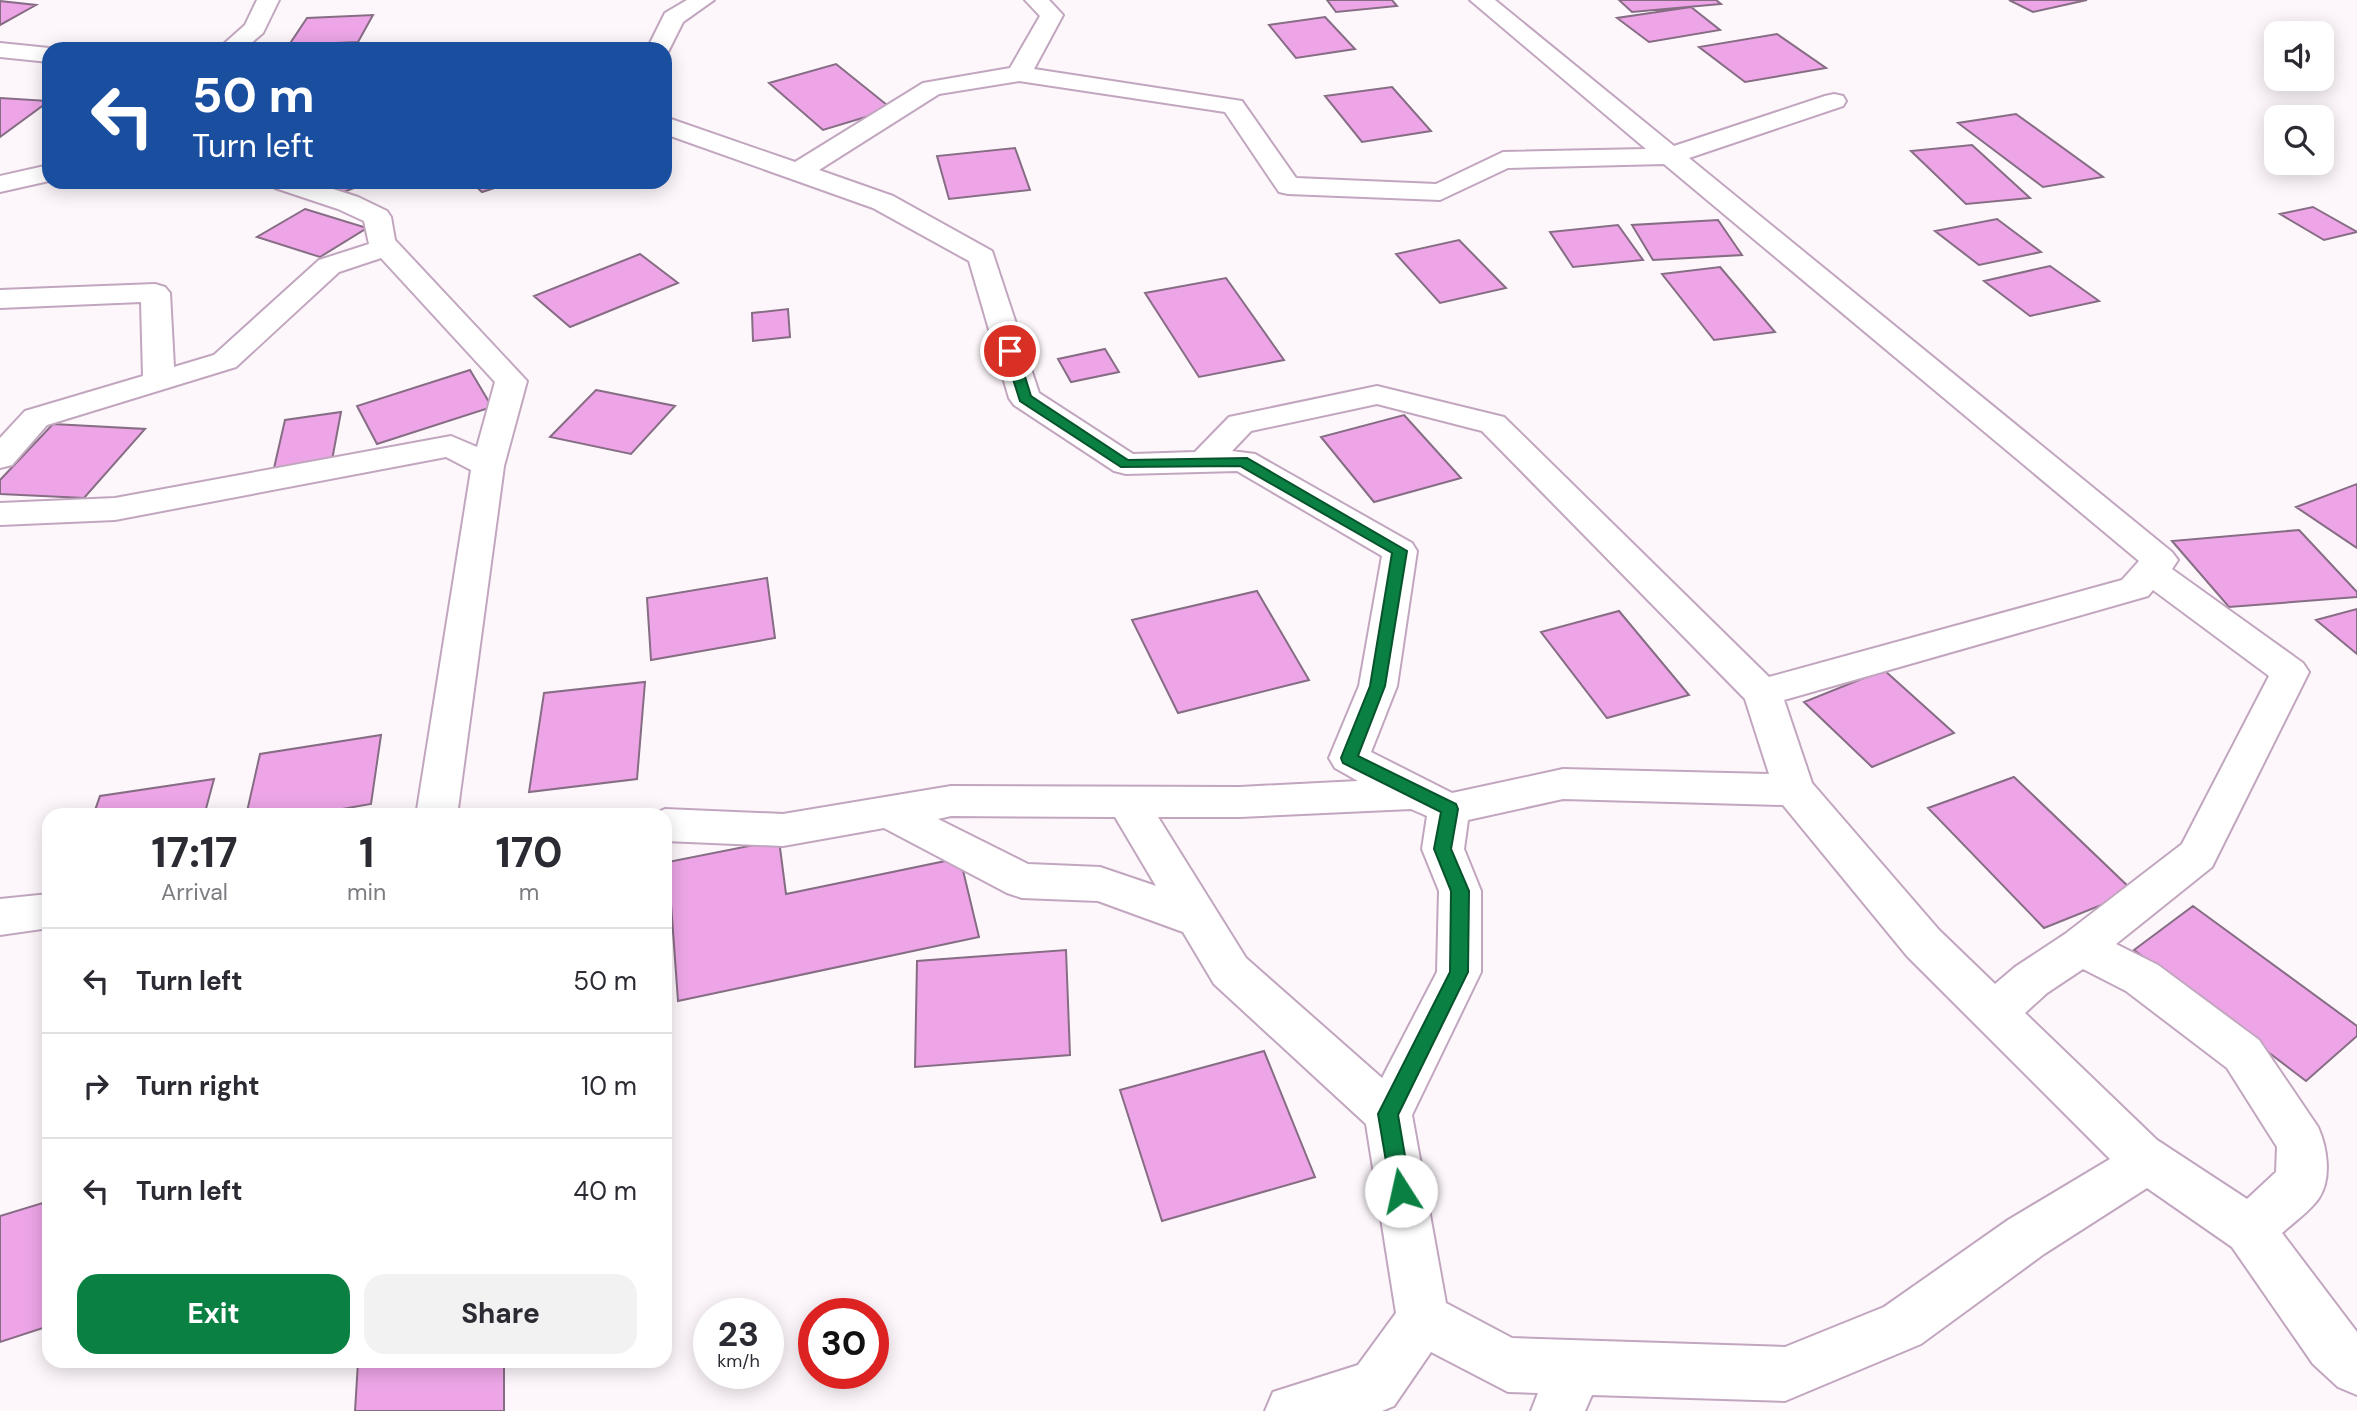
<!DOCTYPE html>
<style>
body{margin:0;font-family:"DM Sans",sans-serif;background:#f2f2f3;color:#2b2b33;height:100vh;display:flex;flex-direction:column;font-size:26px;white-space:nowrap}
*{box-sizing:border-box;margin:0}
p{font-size:23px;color:#7c7c81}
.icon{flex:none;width:38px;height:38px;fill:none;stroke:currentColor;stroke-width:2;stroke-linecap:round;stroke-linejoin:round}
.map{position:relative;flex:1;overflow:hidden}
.side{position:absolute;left:42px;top:808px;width:630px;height:560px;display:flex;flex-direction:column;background:#fff;border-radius:21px;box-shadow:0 4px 18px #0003}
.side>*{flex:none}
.guide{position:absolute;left:42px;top:42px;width:630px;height:147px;border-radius:21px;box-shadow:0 4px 18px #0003;background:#1a4fa0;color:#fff;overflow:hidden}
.tools{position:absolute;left:2264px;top:21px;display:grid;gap:14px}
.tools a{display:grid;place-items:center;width:70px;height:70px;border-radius:14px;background:#fff;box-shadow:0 4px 18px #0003;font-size:35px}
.speed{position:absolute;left:693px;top:1298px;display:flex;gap:14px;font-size:35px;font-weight:700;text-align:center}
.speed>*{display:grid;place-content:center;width:91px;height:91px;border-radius:50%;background:#fff;box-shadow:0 4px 18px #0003;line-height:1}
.speed small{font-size:18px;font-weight:400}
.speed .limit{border:10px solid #d22;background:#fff;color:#111}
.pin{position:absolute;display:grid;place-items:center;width:60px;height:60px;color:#fff;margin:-30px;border:4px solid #fff;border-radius:50%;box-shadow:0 2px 7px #0007}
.me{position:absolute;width:77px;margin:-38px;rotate:350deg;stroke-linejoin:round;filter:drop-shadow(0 0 5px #0008)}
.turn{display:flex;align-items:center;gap:24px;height:147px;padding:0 35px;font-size:32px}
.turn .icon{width:91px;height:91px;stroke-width:2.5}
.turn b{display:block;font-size:49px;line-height:60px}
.eta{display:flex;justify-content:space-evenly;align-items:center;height:119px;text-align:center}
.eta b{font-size:42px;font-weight:700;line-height:49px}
.cta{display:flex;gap:14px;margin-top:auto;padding:14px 35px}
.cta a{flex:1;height:80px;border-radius:21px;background:#0b8043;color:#fff;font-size:28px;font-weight:700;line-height:80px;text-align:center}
.cta a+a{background:#f2f2f3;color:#2b2b33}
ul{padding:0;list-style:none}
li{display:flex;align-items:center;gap:21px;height:105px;padding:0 35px;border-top:2px solid #e1e1e2}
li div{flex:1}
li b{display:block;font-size:26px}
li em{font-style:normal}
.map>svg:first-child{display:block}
.building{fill:#eda5e7;stroke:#866d84;stroke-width:2}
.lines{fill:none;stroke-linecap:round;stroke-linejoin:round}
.street-casing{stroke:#c2a6bf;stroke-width:4}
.street{fill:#fff;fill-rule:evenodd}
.route{fill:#0b8043;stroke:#07532c;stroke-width:2}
</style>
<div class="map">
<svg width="2357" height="1411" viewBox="0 0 2357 1411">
<rect width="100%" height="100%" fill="#fdf7fc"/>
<!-- building -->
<path class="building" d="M1327 0H1392L1397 6 1336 12Z
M1619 0H1716L1721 4 1632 12Z
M2009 0H2087L2033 12Z
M0 1 36 5 0 25Z
M1691 7 1720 30 1649 42 1617 18Z
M373 15 358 42 289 45 307 18Z
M1325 17 1355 49 1296 58 1269 25Z
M1777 34 1826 68 1745 82 1699 47Z
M836 64 892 109 823 130 769 83Z
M1392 87 1431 131 1362 142 1325 96Z
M0 98 49 101 0 137Z
M2016 114 2103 177 2043 187 1958 123Z
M1972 145 2030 198 1966 204 1911 151Z
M1015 148 1030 190 949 199 937 156Z
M321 182H369L339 194Z
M471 182H513L482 192Z
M2313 207 2357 232 2324 240 2280 214Z
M305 209 367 228 320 257 257 237Z
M1997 219 2041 252 1979 265 1935 231Z
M1718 220 1742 255 1653 260 1632 225Z
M1618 225 1643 260 1573 267 1550 232Z
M1459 240 1506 288 1440 303 1396 254Z
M640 254 678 283 570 327 534 296Z
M2050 266 2099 301 2030 316 1984 281Z
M1720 267 1775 332 1714 340 1662 274Z
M1226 278 1284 360 1199 377 1145 293Z
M788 309 790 337 753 341 752 313Z
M1105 349 1119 372 1071 382 1058 359Z
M470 370 492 407 377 444 357 406Z
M596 390 675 406 631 454 550 437Z
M341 412 332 460 274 468 285 420Z
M1404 415 1461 478 1374 502 1321 437Z
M53 424 145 429 84 498 0 494V480Z
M2357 484V548L2296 507Z
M2299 530 2357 592V597L2229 607 2172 541Z
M767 578 775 638 651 660 647 598Z
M1257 591 1309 680 1178 713 1132 620Z
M2357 609V654L2316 620Z
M1619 611 1689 695 1607 718 1541 632Z
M1884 670 1954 733 1872 767 1804 702Z
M645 682 637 779 529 792 544 693Z
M381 735 371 804 302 816H246L260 754Z
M2014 777 2134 892 2044 928 1928 808Z
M214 779 204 816H93L100 796Z
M779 840 786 894 960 858 979 937 678 1001 668 862Z
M2193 906 2357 1026V1036L2306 1081 2134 950Z
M1066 950 1070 1055 915 1067 917 961Z
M1264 1051 1315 1177 1162 1221 1120 1090Z
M49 1201V1326L0 1342V1216Z
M358 1362H504V1411H355Z"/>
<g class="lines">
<!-- street casing -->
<g class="street-casing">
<path id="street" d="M257 0H279L263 33 244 49H218L245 25Z
M687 0H714L683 22 667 54 665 55V49H647L665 13Z
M1025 0H1049L1063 15 1034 69 1242 101 1296 178 1436 184 1503 152 1646 149 1470 0H1495L1674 146 1825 96 1834 94 1843 96 1846 101 1843 106 1689 158 2172 552 2178 560 2172 569 2303 663 2309 672 2212 867 2116 944 2158 965 2259 1040 2318 1127C2327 1147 2332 1178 2319 1198 2310 1211 2294 1222 2282 1233L2357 1332V1395L2338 1387 2313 1364 2232 1247 2147 1188 2044 1254 1921 1344 1785 1401 1592 1395 1585 1411H1531L1538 1393 1508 1392 1431 1352 1394 1406 1382 1411H1265L1273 1392 1358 1365 1396 1313 1366 1124 1214 984 1183 932 1098 901 1022 898 1007 893 884 828 783 846 665 841V816H649L665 809 783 814 951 786 1240 787 1358 781 1335 768 1329 758 1359 686 1382 556 1237 471 1126 474 1114 471 1014 405 1009 398 969 261 873 208 665 134V117L795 162 923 83 1010 68 1040 16ZM1019 81 1225 112 1279 192 1288 194 1440 200 1508 168 1664 164 2139 561 2122 580 1769 677 1504 417 1377 386 1229 417 1195 452 1133 454 1039 393 992 251 893 196 819 170 939 94ZM1377 404 1482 431 1745 699 1769 774 1563 769 1452 793 1371 752 1397 686 1417 551 1412 543 1255 454 1232 451 1251 431ZM2153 590 2269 676 2182 844 2065 934 2015 967 1995 984 1939 930 1812 783 1784 700 2148 596ZM1563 799 1783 805 1907 956 2110 1159 2008 1220 1884 1307 1785 1347 1512 1338 1446 1303 1412 1115 1481 972V891L1464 849 1468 820ZM1411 809 1427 816 1422 849 1439 891 1437 972 1382 1078 1246 958 1158 817H1240ZM951 816 1115 817 1156 886 1100 867 1028 864 938 819ZM2083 969 2126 991 2227 1068 2277 1147 2276 1172 2247 1199 2157 1140 2025 1013 2047 993Z
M0 43 49 48 53 49H49V62L0 57Z
M49 165V181L0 192V176Z
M271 182H311L358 197 387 211 391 217 395 240 527 381 504 466 457 816H416L471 470 446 457 115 520 0 525V503L115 498 451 436 477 447 495 382 381 258 339 272 236 367 47 425 12 465 0 468V438L25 411 143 376 141 302 0 308V290L155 284 165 287 170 293 174 367 214 355 319 260 369 244 364 221 338 209 275 188Z
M49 894V928L0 935V899Z"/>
</g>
<!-- street -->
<use href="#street" class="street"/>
</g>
<!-- route -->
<path class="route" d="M1010 347 1017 351 1031 396 1128 460 1247 458 1407 551 1385 686 1358 756 1456 804 1458 809 1451 849 1469 891 1468 972 1398 1115 1411 1191 1408 1198 1401 1200 1394 1198 1391 1191 1378 1114 1450 972 1451 891 1434 849 1441 812 1343 763 1341 758 1370 686 1392 553 1240 466 1121 467 1020 401 1004 351Z"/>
</svg>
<div class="tools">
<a><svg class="icon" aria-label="sound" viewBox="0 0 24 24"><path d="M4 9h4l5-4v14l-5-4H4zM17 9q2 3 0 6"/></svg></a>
<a><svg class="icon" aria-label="search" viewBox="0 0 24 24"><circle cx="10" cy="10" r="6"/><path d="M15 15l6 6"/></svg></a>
</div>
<div class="speed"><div>23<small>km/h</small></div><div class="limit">30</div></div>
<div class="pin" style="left:1010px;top:351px;background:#d93025"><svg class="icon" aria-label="arrive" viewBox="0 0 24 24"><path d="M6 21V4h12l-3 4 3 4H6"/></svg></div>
<svg class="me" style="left:1401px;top:1191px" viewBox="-20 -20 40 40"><circle r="19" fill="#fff"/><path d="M0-13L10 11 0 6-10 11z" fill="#0b8043"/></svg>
<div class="guide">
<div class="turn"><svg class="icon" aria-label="left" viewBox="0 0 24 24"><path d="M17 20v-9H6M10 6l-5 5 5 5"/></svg><div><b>50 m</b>Turn left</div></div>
</div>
<section class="side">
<div class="eta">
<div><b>17:17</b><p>Arrival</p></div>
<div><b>1</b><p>min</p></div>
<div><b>170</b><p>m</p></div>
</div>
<ul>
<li><svg class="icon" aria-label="left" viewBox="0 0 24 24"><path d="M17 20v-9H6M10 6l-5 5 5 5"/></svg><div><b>Turn left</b></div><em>50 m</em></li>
<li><svg class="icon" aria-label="right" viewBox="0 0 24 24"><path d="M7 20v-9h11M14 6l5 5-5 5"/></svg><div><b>Turn right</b></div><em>10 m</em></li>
<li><svg class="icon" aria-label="left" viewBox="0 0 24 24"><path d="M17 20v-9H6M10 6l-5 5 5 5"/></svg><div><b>Turn left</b></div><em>40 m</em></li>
</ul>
<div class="cta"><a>Exit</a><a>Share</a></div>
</section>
</div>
